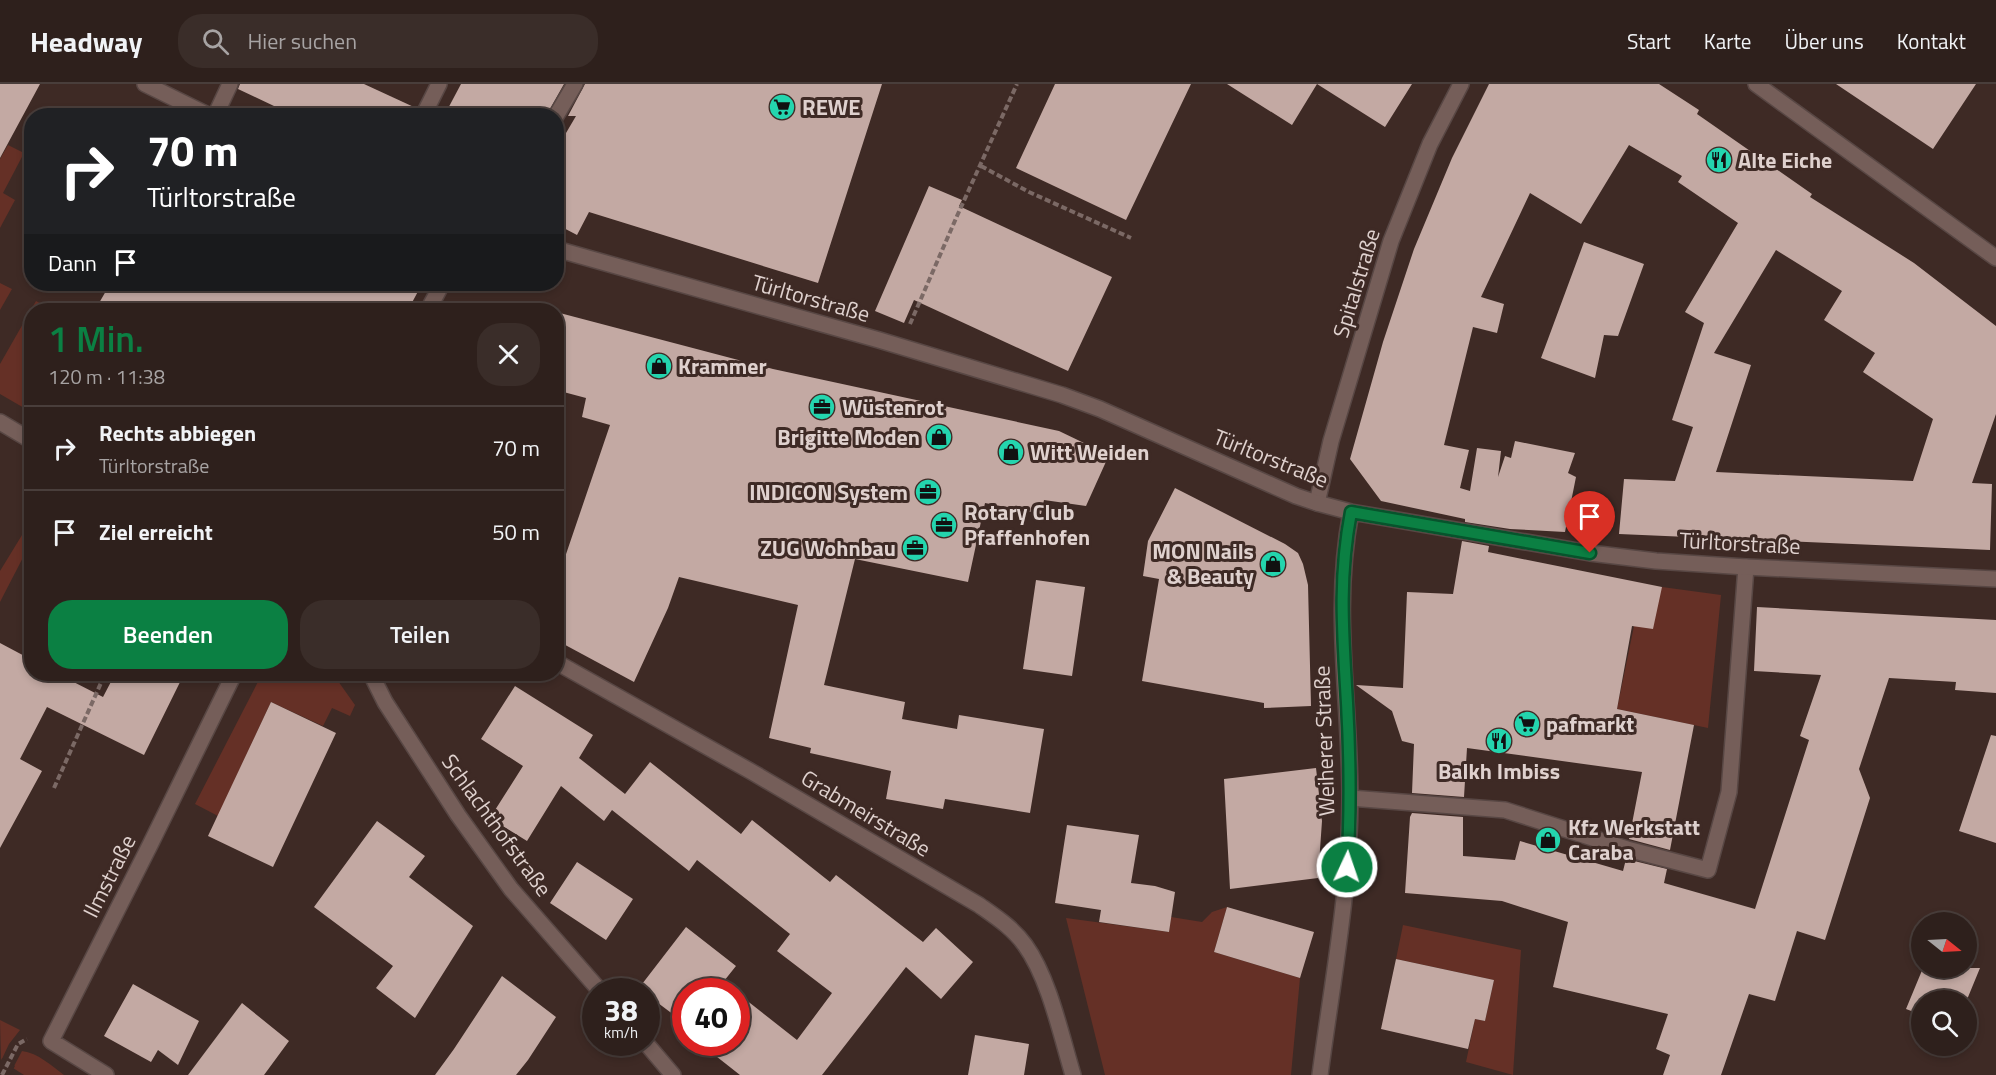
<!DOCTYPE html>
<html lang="de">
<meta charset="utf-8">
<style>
body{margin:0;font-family:"Titillium Web",sans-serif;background:#3a2d29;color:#f1f3f6;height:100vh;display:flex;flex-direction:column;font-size:22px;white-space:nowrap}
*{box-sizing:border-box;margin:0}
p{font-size:20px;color:#a7a3a3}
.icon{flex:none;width:33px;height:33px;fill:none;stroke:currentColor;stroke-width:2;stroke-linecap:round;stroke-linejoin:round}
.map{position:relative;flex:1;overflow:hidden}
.side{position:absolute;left:24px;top:219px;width:540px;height:378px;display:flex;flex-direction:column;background:#2e201c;border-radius:24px;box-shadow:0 3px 9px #0003,0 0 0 2px #493e3b}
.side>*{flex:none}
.top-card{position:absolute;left:24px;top:24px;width:540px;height:183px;border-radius:24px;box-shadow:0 3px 9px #0003,0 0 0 2px #493e3b;background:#202124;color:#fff;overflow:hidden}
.needle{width:39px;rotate:108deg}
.controls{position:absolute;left:1911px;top:828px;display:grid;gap:12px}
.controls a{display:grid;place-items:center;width:66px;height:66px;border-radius:50%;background:#2e201c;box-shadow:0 3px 9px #0003,0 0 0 2px #493e3b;font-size:30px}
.speed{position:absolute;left:582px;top:894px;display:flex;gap:12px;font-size:30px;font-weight:700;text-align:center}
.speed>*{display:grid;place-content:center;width:78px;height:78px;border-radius:50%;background:#2e201c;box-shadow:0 3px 9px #0003,0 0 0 2px #493e3b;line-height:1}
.speed small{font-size:15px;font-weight:400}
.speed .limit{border:9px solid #d22;background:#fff;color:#111}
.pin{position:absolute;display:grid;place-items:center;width:51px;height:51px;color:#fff;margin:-62px -26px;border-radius:50% 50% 50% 0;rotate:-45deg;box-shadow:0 0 6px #0007}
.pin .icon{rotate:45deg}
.me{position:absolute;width:66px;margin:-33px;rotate:3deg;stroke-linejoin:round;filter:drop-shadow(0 0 4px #0008)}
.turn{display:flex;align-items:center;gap:21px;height:126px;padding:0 24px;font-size:27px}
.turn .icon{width:78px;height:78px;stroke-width:2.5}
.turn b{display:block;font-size:42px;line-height:51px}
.then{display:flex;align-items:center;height:57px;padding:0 24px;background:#0003;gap:12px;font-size:22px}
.round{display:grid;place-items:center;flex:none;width:63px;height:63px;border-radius:24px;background:#3a2d29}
.summary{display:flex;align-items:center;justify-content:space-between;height:102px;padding:0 24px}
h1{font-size:36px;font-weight:600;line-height:45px;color:#0b8043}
.cta{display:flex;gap:12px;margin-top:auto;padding:12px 24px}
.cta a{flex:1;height:69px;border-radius:24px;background:#0b8043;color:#fff;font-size:24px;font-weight:600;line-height:69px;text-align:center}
.cta a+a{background:#3a2d29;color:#f1f3f6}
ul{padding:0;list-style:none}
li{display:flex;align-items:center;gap:18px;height:84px;padding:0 24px;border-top:2px solid #493e3b}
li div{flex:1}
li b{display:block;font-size:22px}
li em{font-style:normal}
header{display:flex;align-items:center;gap:36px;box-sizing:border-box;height:84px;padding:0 30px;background:#2e201c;border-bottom:2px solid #493e3b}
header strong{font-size:28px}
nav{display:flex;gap:33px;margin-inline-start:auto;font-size:21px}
.search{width:420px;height:54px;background:#3a2d29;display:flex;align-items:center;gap:15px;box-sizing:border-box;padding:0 21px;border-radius:24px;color:#a7a3a3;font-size:22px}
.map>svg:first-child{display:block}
.green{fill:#653026}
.pier{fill:#3e2a25}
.building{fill:#c3a9a3;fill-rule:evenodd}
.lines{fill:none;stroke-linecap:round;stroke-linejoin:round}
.lane-casing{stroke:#584744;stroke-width:18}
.street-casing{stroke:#584744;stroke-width:18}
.secondary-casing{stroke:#584744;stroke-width:18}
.path{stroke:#7b6965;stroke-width:4;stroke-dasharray:6 3;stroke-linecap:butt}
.lane{stroke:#755e59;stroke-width:15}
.street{stroke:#755e59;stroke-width:15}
.secondary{stroke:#755e59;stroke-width:15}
.route-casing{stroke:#07532c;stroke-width:15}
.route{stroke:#0b8043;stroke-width:10}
.labels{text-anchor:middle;stroke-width:6;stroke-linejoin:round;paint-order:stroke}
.poi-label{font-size:22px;font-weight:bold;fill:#dfd1ce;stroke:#3e2a25;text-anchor:start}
.street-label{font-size:22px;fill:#dfd1ce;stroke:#3e2a25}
</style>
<header>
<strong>Headway</strong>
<div class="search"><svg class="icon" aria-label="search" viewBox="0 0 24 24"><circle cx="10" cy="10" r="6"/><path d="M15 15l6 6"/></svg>Hier suchen</div>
<nav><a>Start</a><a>Karte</a><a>Über uns</a><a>Kontakt</a></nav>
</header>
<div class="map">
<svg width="1996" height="991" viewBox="0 0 1996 991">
<rect width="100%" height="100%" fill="#3e2a25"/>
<!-- green -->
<path class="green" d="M8 61 24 69 3 109 15 116 0 144V75Z
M0 199 12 205 0 226Z
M36 217 53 226H32L31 328 0 310V280Z
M30 438 31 439V458L0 518V487Z
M1662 503 1721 511 1708 644 1617 625 1634 542Z
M262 590H333L355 621 350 632 332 624 323 642 271 618 218 732 195 720Z
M1227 823 1214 868 1300 894 1291 991H1105L1066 834 1169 848 1171 833 1202 838 1212 828Z
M1403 841 1521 866 1513 991 1466 978 1475 935 1485 937 1494 896 1396 875Z
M0 936 20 946 9 960 1 977Z
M22 967C38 969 52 982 64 991H24L13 984Z"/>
<!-- pier -->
<path class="pier" d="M2 974 15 982 10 991H0V979Z"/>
<!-- building -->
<path class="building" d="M0 0H40L0 74Z
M240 0H364L416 24 413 32H295L238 5Z
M461 0H564L546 32H444Z
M585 0H882L818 199 589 128 577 151 556 140V66L576 32H568Z
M1055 0H1191L1126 136 1016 84Z
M1227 0H1412L1385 43 1317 0 1292 41Z
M1489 0H1659L1699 26 1697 30 1812 110 1810 113 1914 179 1996 242V330L1972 399 1992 400 1990 466 1619 450 1624 395 1675 397 1693 343 1672 336 1704 239 1685 228 1738 139 1678 98 1682 92 1629 61 1581 140 1530 109 1481 213 1504 220 1497 249 1473 243 1444 361 1469 366 1460 404 1470 407 1477 364 1501 367 1498 393 1505 372 1511 374 1515 357 1575 369 1568 389 1576 393 1565 448 1510 445 1465 438V435L1381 417 1350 375 1383 258 1414 165 1452 74ZM1776 166 1842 207 1824 236 1875 269 1863 288 1933 335 1913 397 1716 388 1751 281 1714 269Z
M1836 0H1976L1933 65Z
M929 102 962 116 959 122 1112 193 1068 287 914 216 904 239 875 227Z
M1584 158 1644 180 1618 252 1604 251 1595 294 1541 274Z
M110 200H422L408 226H95Z
M556 228 773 285 1059 347 1109 371 1086 422 1044 416 1041 430 985 419 968 498 855 475 824 601 905 618 902 635 957 645 959 631 1044 645 1030 729 945 715 943 725 886 715 891 687 810 669 811 664 769 654 798 521 679 493 668 524 634 598 556 556V476L563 479 610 341 582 333 586 314 556 306Z
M1175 404 1285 460 1298 469 1303 480 1308 501 1311 622 1264 624V619L1142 597 1159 495 1143 492 1148 457Z
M1462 457 1489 462 1488 468 1662 503 1653 545 1632 542 1617 625 1694 641 1670 766 1629 755 1642 688 1467 664 1464 713 1412 709 1414 660 1402 657 1392 627 1356 601 1403 604 1407 508 1453 510Z
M1036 496 1085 503 1072 592 1023 585Z
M1757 523 1996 536V609L1955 606 1956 598 1889 594 1859 685 1870 714 1825 856 1797 847 1775 917 1749 910 1721 991H1663L1670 971 1656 965 1668 930 1553 903 1568 838 1502 817 1405 809 1410 733 1412 729 1463 733V772L1515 776 1520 757 1623 787 1626 775 1667 785 1664 799 1755 825 1809 656 1800 652 1821 591 1754 587Z
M0 559 32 576V590H58L103 613 115 590H184L144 671 47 623 20 675 42 687 0 764Z
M515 602 593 651 579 674 625 710 650 678 741 750 752 736 830 798 836 791 923 858 936 844 973 878 941 915 906 883 822 991H740L707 965 711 960 709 958H736V908L797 956 832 909 777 867 790 850 697 776 689 787 612 726 604 737 561 702 527 757 490 734 523 682 481 655Z
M271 618 336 649 273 783 208 752Z
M1991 651 1996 652V759L1959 747Z
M1316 684 1322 737 1318 794 1230 805 1224 695Z
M377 737 425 772 409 793 473 842 415 934 376 904 393 882 314 823Z
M1067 741 1139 751 1131 799 1155 802 1175 808 1169 848 1099 838 1101 826 1055 819Z
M577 778 633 815 606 856 550 819Z
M1227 823 1314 848 1300 894 1214 868Z
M686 843 736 882 724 897 736 908H686V940L646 910V908L639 904Z
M1396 875 1494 896 1485 937 1475 935 1468 965 1381 945Z
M1923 884H1980L1966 918V916H1922V931L1906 925Z
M502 892 556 933 528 976 516 991H435L454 965Z
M133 900 199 937 178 981 158 966 151 978 104 952Z
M242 919 289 957 264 991H188Z
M975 951 1029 960 1024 991H968Z"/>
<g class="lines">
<!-- lane casing -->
<g class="lane-casing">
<path id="lane" d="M1350 714 1505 726 1627 765 1708 786 1729 708 1746 483"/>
</g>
<!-- street casing -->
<g class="street-casing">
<path id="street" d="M145 0 210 32
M215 32 230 0
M423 32 439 0
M556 32 575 0
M1317 419 1331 357 1391 157 1430 60 1461 0
M556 578 752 688 979 821C996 833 1013 844 1025 861 1049 894 1061 951 1073 991
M371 590 385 618 458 731 511 805 601 908
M645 958 673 991
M106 991 51 957 151 759 234 590"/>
</g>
<!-- secondary casing -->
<g class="secondary-casing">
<path id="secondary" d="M1756 0 1996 174
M556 165 879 256 1062 311 1100 325 1296 412 1317 419 1351 428 1590 469 1656 477 1746 483 1996 495
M428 226 442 200
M0 338 32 357
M1320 991C1332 899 1350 807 1350 714 1350 616 1332 526 1351 428"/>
</g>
<!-- path -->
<path class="path" d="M981 82 1029 108 1131 154
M910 240 957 132 1017 0
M54 704 105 590
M2 991 18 960 27 955"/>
<!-- lane -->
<use href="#lane" class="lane"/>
<!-- street -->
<use href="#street" class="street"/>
<!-- secondary -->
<use href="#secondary" class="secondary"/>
</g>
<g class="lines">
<!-- route casing -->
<g class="route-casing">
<path id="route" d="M1347 783C1351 728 1350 673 1347 619 1343 550 1338 496 1351 428L1590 469"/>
</g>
<!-- route -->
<use href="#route" class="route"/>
</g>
<!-- icons -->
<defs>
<g id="supermarket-disc" transform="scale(1.35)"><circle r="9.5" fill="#24d5ae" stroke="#3e2a25"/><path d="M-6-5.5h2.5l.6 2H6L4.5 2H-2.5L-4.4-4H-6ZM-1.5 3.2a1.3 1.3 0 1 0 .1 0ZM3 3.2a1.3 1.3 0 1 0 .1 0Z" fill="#111"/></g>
<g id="restaurant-disc" transform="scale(1.35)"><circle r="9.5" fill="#24d5ae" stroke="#3e2a25"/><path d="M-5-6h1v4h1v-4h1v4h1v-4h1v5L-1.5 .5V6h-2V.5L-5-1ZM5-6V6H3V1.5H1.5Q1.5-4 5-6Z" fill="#111"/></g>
<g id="shop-disc" transform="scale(1.35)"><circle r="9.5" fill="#24d5ae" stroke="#3e2a25"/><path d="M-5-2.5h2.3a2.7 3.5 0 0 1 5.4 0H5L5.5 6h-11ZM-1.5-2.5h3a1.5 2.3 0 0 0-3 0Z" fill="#111"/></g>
<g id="office-disc" transform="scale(1.35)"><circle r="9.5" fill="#24d5ae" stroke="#3e2a25"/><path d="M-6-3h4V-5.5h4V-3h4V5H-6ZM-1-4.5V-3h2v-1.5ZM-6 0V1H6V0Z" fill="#111"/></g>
</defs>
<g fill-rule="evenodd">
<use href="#supermarket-disc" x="782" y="23"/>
<use href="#restaurant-disc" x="1719" y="76"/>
<use href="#shop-disc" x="659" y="282"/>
<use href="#office-disc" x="822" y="323"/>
<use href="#shop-disc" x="939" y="353"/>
<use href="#shop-disc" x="1011" y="368"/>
<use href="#office-disc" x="928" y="408"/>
<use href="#office-disc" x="944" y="441"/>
<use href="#office-disc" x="915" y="464"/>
<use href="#shop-disc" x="1273" y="480"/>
<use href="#supermarket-disc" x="1527" y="640"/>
<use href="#restaurant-disc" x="1499" y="657"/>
<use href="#shop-disc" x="1548" y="756"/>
</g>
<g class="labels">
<!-- poi labels -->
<g class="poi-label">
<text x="802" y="31">REWE</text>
<text x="1738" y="84">Alte Eiche</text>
<text x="678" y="290">Krammer</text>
<text x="842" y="331">Wüstenrot</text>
<text x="920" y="361" text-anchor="end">Brigitte Moden</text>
<text x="1030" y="376">Witt Weiden</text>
<text x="908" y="416" text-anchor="end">INDICON System</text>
<text x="964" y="436">Rotary Club<tspan x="964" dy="25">Pfaffenhofen</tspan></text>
<text x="896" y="472" text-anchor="end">ZUG Wohnbau</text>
<text x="1254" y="475" text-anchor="end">MON Nails<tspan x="1254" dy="25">&amp; Beauty</tspan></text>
<text x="1546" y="648">pafmarkt</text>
<text x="1499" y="695" text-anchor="middle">Balkh Imbiss</text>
<text x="1568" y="751">Kfz Werkstatt<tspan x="1568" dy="25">Caraba</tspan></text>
</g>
<!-- street labels -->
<g class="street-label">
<text transform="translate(1356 199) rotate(-73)" y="8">Spitalstraße</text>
<text transform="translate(811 214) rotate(16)" y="8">Türltorstraße</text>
<text transform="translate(1271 374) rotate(22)" y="8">Türltorstraße</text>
<text transform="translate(1740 459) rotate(3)" y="8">Türltorstraße</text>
<text transform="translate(1324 657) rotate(-92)" y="8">Weiherer Straße</text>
<text transform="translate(866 729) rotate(31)" y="8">Grabmeirstraße</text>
<text transform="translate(497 741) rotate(54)" y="8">Schlachthofstraße</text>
<text transform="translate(109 792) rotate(-63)" y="8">Ilmstraße</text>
</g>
</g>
</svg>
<div class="controls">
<a><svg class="needle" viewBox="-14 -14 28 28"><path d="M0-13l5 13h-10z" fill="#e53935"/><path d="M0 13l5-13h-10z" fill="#a7a3a3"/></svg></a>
<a><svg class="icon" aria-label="search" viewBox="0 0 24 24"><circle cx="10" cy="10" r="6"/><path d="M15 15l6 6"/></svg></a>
</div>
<div class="speed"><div>38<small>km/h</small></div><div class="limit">40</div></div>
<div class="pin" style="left:1590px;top:469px;background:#d93025"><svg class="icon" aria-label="arrive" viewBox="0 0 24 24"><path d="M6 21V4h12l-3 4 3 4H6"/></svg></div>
<svg class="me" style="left:1347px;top:783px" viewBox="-20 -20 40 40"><circle r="17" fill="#0b8043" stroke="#fff" stroke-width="3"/><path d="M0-11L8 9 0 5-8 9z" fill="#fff"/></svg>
<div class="top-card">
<div class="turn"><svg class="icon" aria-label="right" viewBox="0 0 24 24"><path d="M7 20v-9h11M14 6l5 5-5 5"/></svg><div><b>70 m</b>Türltorstraße</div></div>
<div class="then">Dann<svg class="icon" aria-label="arrive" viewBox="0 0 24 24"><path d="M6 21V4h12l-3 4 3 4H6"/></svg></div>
</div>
<section class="side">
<div class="summary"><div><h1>1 Min.</h1><p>120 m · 11:38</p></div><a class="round"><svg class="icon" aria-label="close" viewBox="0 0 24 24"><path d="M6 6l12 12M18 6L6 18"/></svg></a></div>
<ul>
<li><svg class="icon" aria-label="right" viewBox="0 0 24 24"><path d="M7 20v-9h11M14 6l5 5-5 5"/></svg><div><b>Rechts abbiegen</b><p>Türltorstraße</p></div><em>70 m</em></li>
<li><svg class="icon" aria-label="arrive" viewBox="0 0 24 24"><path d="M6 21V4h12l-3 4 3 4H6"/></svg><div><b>Ziel erreicht</b></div><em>50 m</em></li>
</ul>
<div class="cta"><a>Beenden</a><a>Teilen</a></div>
</section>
</div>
